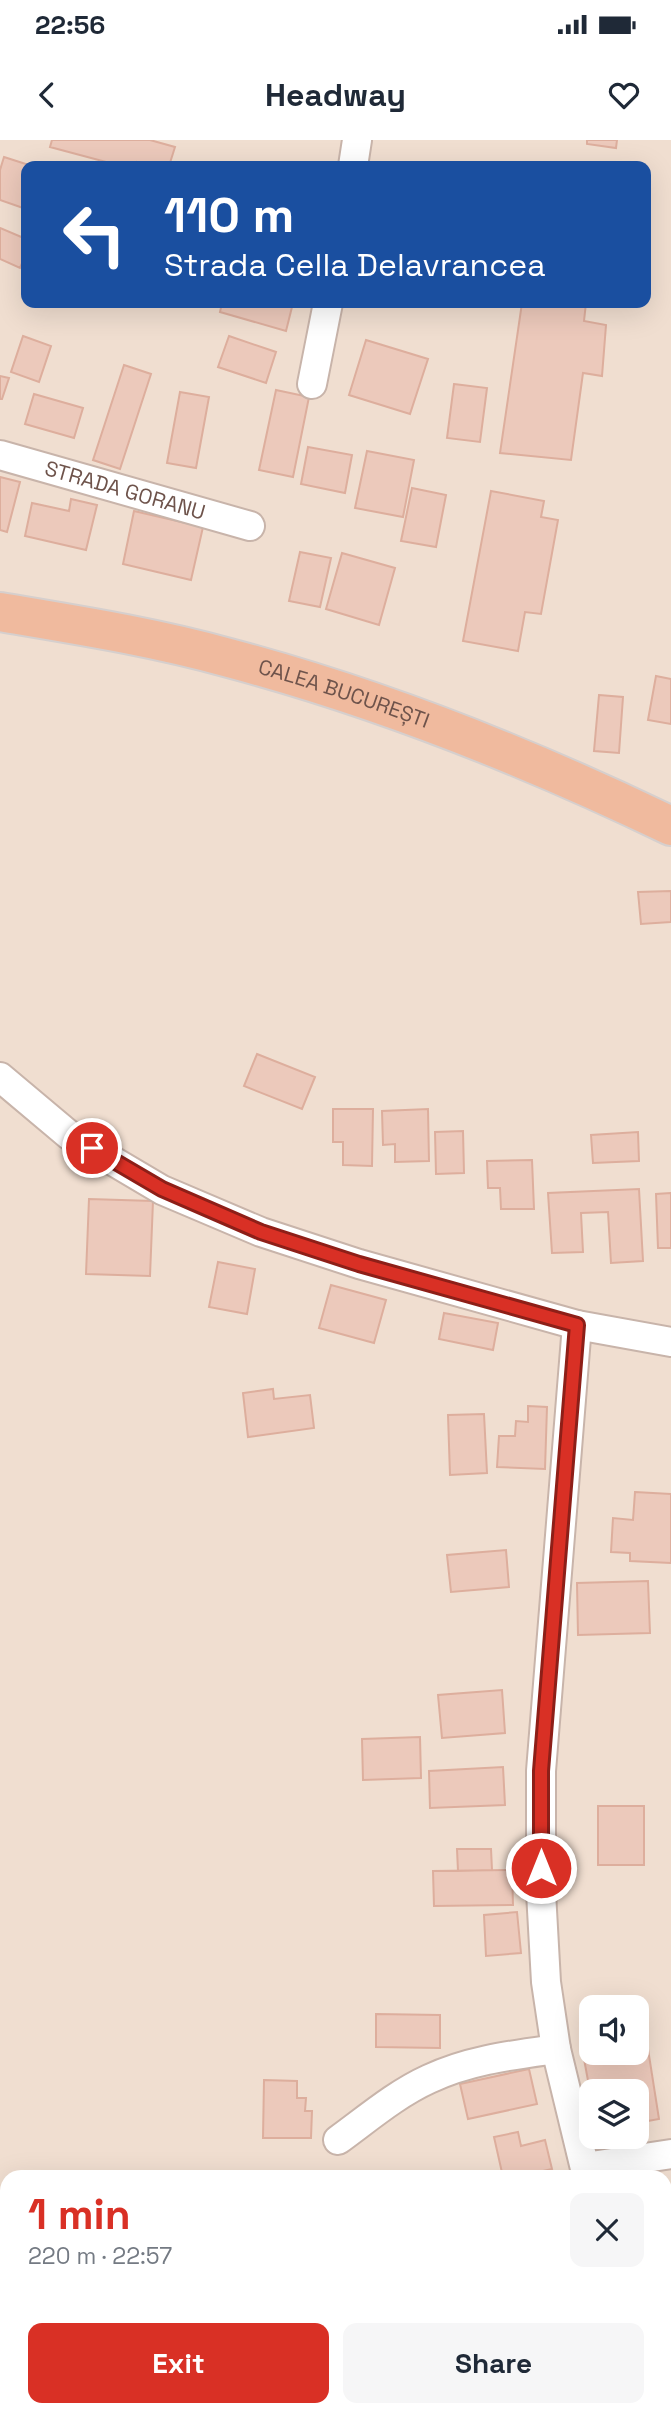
<!DOCTYPE html>
<meta charset="utf-8">
<style>
body{margin:0;font-family:"Space Grotesk",sans-serif;background:#f6f6f7;color:#1f2937;height:100vh;display:flex;flex-direction:column;font-size:26px;white-space:nowrap}
*{box-sizing:border-box;margin:0}
p{font-size:23px;color:#747a83}
.icon{flex:none;width:38px;height:38px;fill:none;stroke:currentColor;stroke-width:2;stroke-linecap:round;stroke-linejoin:round}
.map{position:relative;flex:1;overflow:hidden}
.drawer{position:absolute;left:0px;top:2030px;width:672px;height:247px;display:flex;flex-direction:column;background:#fff;border-radius:21px 21px 0 0;box-shadow:0 7px 28px #0002}
.drawer>*{flex:none}
.banner{position:absolute;left:21px;top:21px;width:630px;height:147px;border-radius:14px;box-shadow:0 7px 28px #0002;background:#1a4fa0;color:#fff;overflow:hidden}
.controls{position:absolute;left:579px;top:1855px;display:grid;gap:14px}
.controls a{display:grid;place-items:center;width:70px;height:70px;border-radius:14px;background:#fff;box-shadow:0 7px 28px #0002;font-size:35px}
.pin{position:absolute;display:grid;place-items:center;width:60px;height:60px;color:#fff;margin:-30px;border:4px solid #fff;border-radius:50%;box-shadow:0 2px 7px #0007}
.me{position:absolute;width:77px;margin:-38px;rotate:0deg;stroke-linejoin:round;filter:drop-shadow(0 0 5px #0008)}
.turn{display:flex;align-items:center;gap:24px;height:147px;padding:0 28px;font-size:32px}
.turn .icon{width:91px;height:91px;stroke-width:2.5}
.turn b{display:block;font-size:49px;line-height:60px}
.round{display:grid;place-items:center;flex:none;width:74px;height:74px;border-radius:14px;background:#f6f6f7}
.summary{display:flex;align-items:center;justify-content:space-between;height:119px;padding:0 28px}
h1{font-size:42px;font-weight:800;line-height:52px;color:#d93025}
.button{display:flex;gap:14px;margin-top:auto;padding:14px 28px}
.button a{flex:1;height:80px;border-radius:14px;background:#d93025;color:#fff;font-size:28px;font-weight:800;line-height:80px;text-align:center}
.button a+a{background:#f6f6f7;color:#1f2937}
.status{display:flex;justify-content:space-between;align-items:center;height:49px;padding:0 35px;background:#fff;direction:ltr}
.status svg{height:19px;fill:currentColor}
header{display:flex;justify-content:space-between;align-items:center;height:91px;padding:0 28px;background:#fff;font-size:32px;font-weight:800}
.map>svg:first-child{display:block}
.residential{fill:#f0ded0;fill-rule:evenodd}
.building{fill:#ecc9bb;stroke:#ddae9d;stroke-width:2}
.lines{fill:none;stroke-linecap:round;stroke-linejoin:round}
.minor-casing{stroke:#c8b4aa;stroke-width:32}
.trunk-casing{stroke:#d6cfcd;stroke-width:42}
.minor{stroke:#fff;stroke-width:28}
.trunk{stroke:#f0ba9e;stroke-width:38}
.route-casing{stroke:#8d1f18;stroke-width:18}
.route{stroke:#d93025;stroke-width:12}
.labels{text-anchor:middle;stroke-width:5;stroke-linejoin:round;paint-order:stroke}
.street-label{font-size:21px;fill:#6e534b;stroke:#fdf1e7}
</style>
<div class="status"><b>22:56</b><svg viewBox="0 0 49 12"><path d="M0 12V9h3v3zM5 12V6h3v6zM10 12V3h3v9zM15 12V0h3v12zM26 1h20v11H26zM47 4h2v5h-2z"/></svg></div>
<header><svg class="icon" aria-label="back" viewBox="0 0 24 24"><path d="M15 5l-7 7 7 7"/></svg>Headway<svg class="icon" aria-label="heart" viewBox="0 0 24 24"><path d="M12 20l-8-8c-3-5 5-10 8-4 3-6 11-1 8 4z"/></svg></header>
<div class="map">
<svg width="671" height="2276" viewBox="0 0 671 2276">
<rect width="100%" height="100%" fill="#f9ede1"/>
<!-- residential -->
<path class="residential" d="M0 0H671V2276H0ZM26 26H646V163H26ZM592 1867H637V1913H592ZM592 1951H637V1997H592ZM7 2037H665V2270H7Z"/>
<!-- building -->
<path class="building" d="M52 0H150L175 7 169 26H152L137 22 136 26H121L50 7Z
M587 0H617L616 8 587 4Z
M4 17 32 26H26V69L0 60V30Z
M0 88 26 99V114L20 128 0 119Z
M222 163H293L286 191 220 172Z
M522 163H586L584 181 606 185 602 236 583 233 571 320 500 313Z
M23 196 51 206 39 242 11 232Z
M229 196 276 212 266 243 218 227Z
M366 200 428 219 410 274 349 255Z
M124 225 151 234 120 329 93 320Z
M0 236 9 238 2 259H0Z
M454 244 487 248 480 302 447 298Z
M276 250 309 257 293 337 259 330Z
M180 252 209 257 196 328 167 323Z
M34 254 83 268 74 298 25 284Z
M308 307 352 315 345 353 301 344Z
M367 311 414 320 403 377 355 368Z
M0 337 20 342 7 392 0 390Z
M412 348 446 355 436 407 401 401Z
M491 351 544 361 541 377 558 380 541 474 525 472 518 511 463 501Z
M71 359 97 365 86 410 25 396 32 363 69 371Z
M134 371 203 387 191 440 123 424Z
M300 412 331 418 320 467 289 461Z
M342 413 395 428 379 485 326 469Z
M656 536 671 539V584L648 580Z
M599 555 623 557 619 613 594 611Z
M671 751V782L641 784 638 752Z
M257 914 315 937 302 969 244 946Z
M333 969H373L372 1026 343 1025V1002H333Z
M428 969 429 1021 395 1022V1004L383 1005 382 971Z
M463 991 464 1033 436 1034 435 992Z
M638 992 639 1021 593 1023 591 995Z
M532 1020 534 1069H501L500 1048H488L487 1021Z
M639 1049 643 1121 611 1123 608 1072 581 1073 583 1112 552 1113 548 1053Z
M671 1053V1108H658L656 1054Z
M89 1059 153 1061 150 1136 86 1134Z
M218 1122 255 1129 247 1174 209 1167Z
M331 1145 386 1160 374 1203 319 1188Z
M444 1173 498 1183 493 1210 439 1199Z
M273 1249 274 1259 310 1255 314 1288 248 1297 243 1253Z
M528 1266 547 1267 545 1329 497 1327 499 1296H515L516 1281 528 1282Z
M484 1274 487 1333 450 1335 448 1275Z
M635 1352 671 1354V1423L630 1421V1413L611 1412 613 1378 633 1380Z
M506 1410 509 1447 451 1452 447 1415Z
M648 1441 650 1493 578 1495 577 1443Z
M502 1550 505 1593 442 1598 438 1555Z
M420 1597 421 1638 363 1640 362 1599Z
M503 1627 505 1665 430 1668 429 1631Z
M598 1666H644V1725H598Z
M457 1709H491L492 1730 458 1731Z
M512 1730 513 1765 434 1766 433 1731Z
M517 1772 521 1813 486 1816 484 1775Z
M376 1874 440 1875V1908L376 1907Z
M648 1909 659 1979 637 1983V1951H592V1962L584 1919 637 1913V1910Z
M529 1929 537 1964 468 1979 460 1944Z
M264 1940 297 1941V1958H306L305 1971H312L311 1998H263Z
M518 1992 521 2006 545 2000 552 2029 516 2037H503L494 1997Z
M665 2055 671 2056V2086L665 2085Z
M665 2140H671V2170H665Z
M669 2233H671V2271H666Z"/>
<g class="lines">
<!-- minor casing -->
<g class="minor-casing">
<g id="minor">
<path d="M353 26 357 0"/>
<path d="M312 244 328 163"/>
<path id="s1" d="M0 315 250 386"/>
<path d="M0 937 69 995 162 1050 261 1092 359 1124 577 1185 671 1202"/>
<path d="M577 1185 541 1631V1752L546 1842 556 1909 587 2037"/>
<path d="M338 2000C367 1979 396 1954 429 1939 469 1920 513 1915 556 1909"/>
<path d="M585 2027 671 2014"/>
<path d="M665 2214 671 2215"/>
<path d="M641 2270 643 2276"/>
</g>
</g>
<!-- trunk casing -->
<g class="trunk-casing">
<g id="trunk">
<path id="s2" d="M0 472C77 485 154 497 229 518 383 559 528 617 671 686"/>
</g>
</g>
<!-- minor -->
<use href="#minor" class="minor"/>
<!-- trunk -->
<use href="#trunk" class="trunk"/>
</g>
<g class="lines">
<!-- route casing -->
<g class="route-casing">
<path id="route" d="M92 1008 162 1049 261 1092 359 1124 577 1185 541 1631V1728"/>
</g>
<!-- route -->
<use href="#route" class="route"/>
</g>
<g class="labels">
<!-- street labels -->
<g class="street-label">
<text dy="7" stroke="none"><textPath href="#s1" startOffset="130">STRADA GORANU</textPath></text>
<text dy="7" stroke="none"><textPath href="#s2" startOffset="354">CALEA BUCUREȘTI</textPath></text>
</g>
</g>
</svg>
<div class="controls">
<a><svg class="icon" aria-label="sound" viewBox="0 0 24 24"><path d="M4 9h4l5-4v14l-5-4H4zM17 9q2 3 0 6"/></svg></a>
<a><svg class="icon" aria-label="layers" viewBox="0 0 24 24"><path d="M12 4l9 5-9 5-9-5zM3 14l9 5 9-5"/></svg></a>
</div>
<div class="pin" style="left:92px;top:1008px;background:#d93025"><svg class="icon" aria-label="arrive" viewBox="0 0 24 24"><path d="M6 21V4h12l-3 4 3 4H6"/></svg></div>
<svg class="me" style="left:541px;top:1728px" viewBox="-20 -20 40 40"><circle r="17" fill="#d93025" stroke="#fff" stroke-width="3"/><path d="M0-11L8 9 0 5-8 9z" fill="#fff"/></svg>
<div class="banner">
<div class="turn"><svg class="icon" aria-label="left" viewBox="0 0 24 24"><path d="M17 20v-9H6M10 6l-5 5 5 5"/></svg><div><b>110 m</b>Strada Cella Delavrancea</div></div>
</div>
<section class="drawer">
<div class="summary"><div><h1>1 min</h1><p>220 m · 22:57</p></div><a class="round"><svg class="icon" aria-label="close" viewBox="0 0 24 24"><path d="M6 6l12 12M18 6L6 18"/></svg></a></div>
<div class="button"><a>Exit</a><a>Share</a></div>
</section>
</div>
